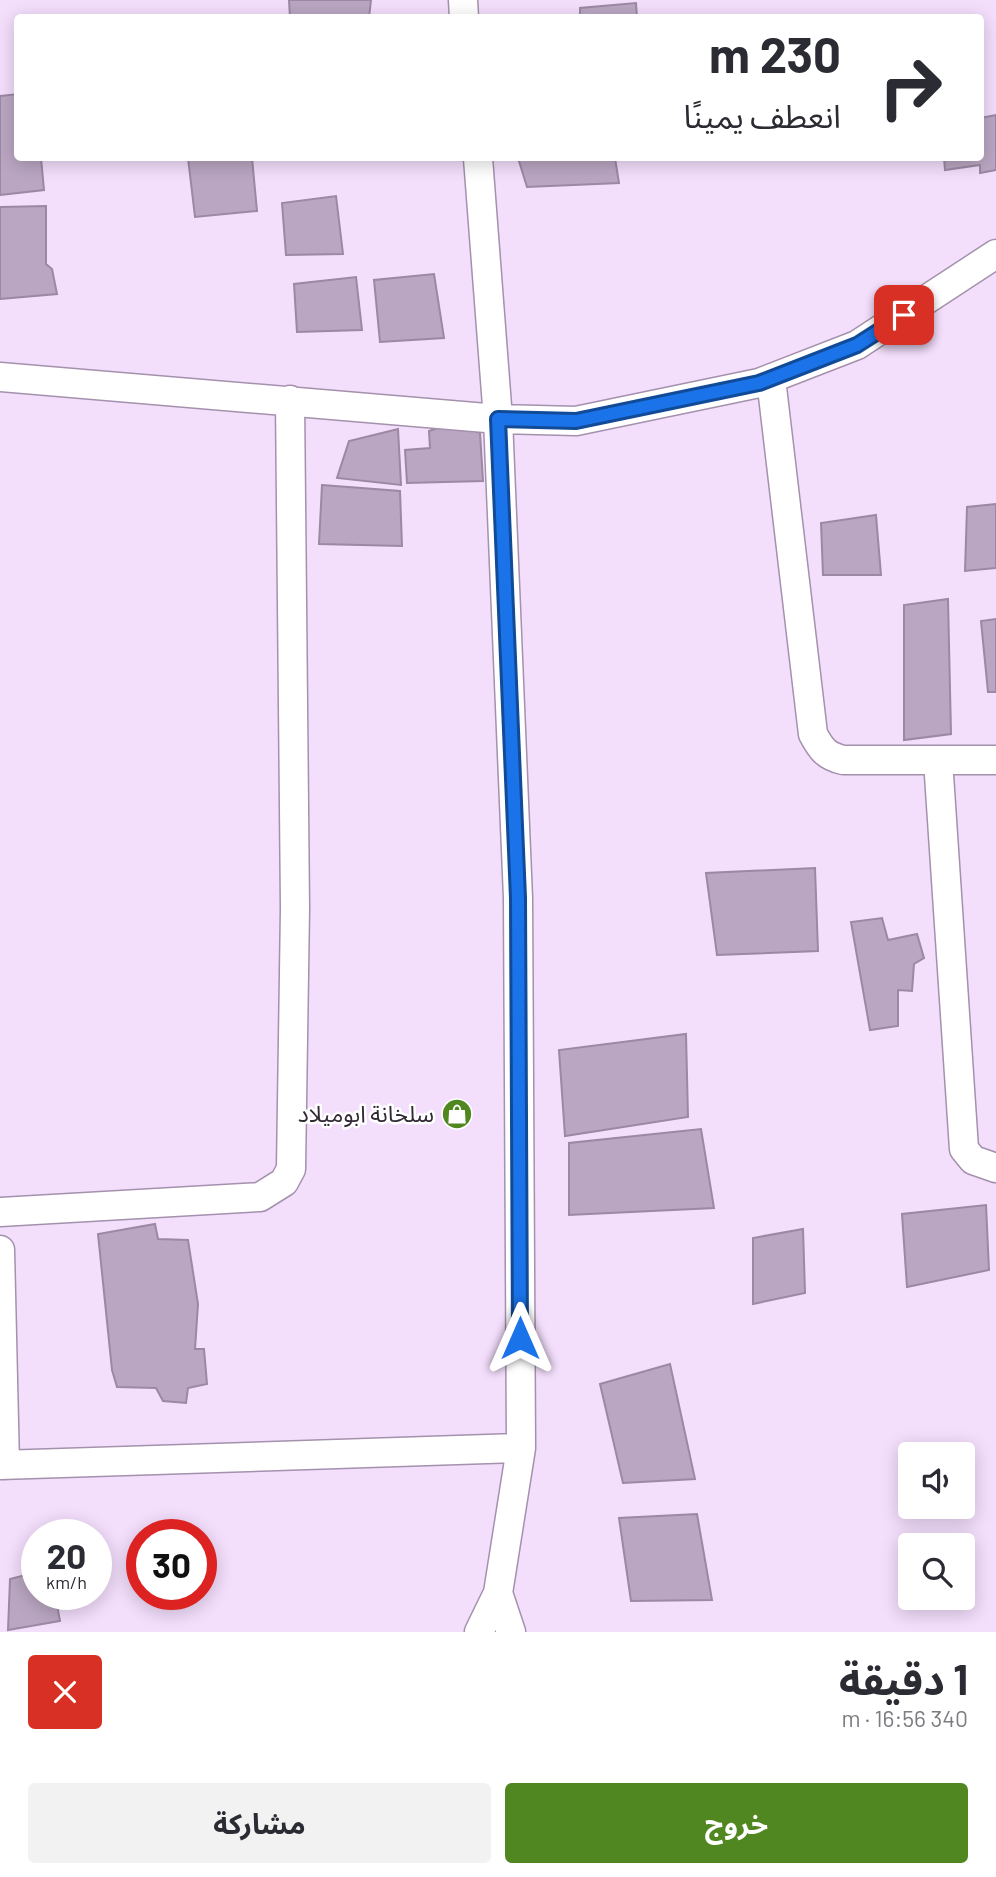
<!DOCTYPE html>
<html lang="ar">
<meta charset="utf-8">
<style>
body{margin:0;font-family:Barlow,"Noto Sans Arabic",sans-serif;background:#f2f2f3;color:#2b2b33;direction:rtl;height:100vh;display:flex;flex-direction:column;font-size:26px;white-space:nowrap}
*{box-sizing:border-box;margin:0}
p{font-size:23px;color:#7c7c81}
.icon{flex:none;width:38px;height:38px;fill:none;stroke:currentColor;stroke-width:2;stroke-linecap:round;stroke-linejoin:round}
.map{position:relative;height:1632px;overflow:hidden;direction:ltr}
.panel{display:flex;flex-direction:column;background:#fff;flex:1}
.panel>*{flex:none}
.guide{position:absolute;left:14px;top:14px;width:970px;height:147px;border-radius:7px;box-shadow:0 4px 18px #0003;direction:rtl;background:#fff;color:#2b2b33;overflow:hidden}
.fabs{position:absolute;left:898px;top:1442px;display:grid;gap:14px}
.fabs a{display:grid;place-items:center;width:77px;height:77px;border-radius:7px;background:#fff;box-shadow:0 4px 18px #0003;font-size:35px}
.speed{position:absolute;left:21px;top:1519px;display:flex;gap:14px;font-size:35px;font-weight:700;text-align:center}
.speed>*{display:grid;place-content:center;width:91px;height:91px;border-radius:50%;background:#fff;box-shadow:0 4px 18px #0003;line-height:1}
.speed small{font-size:18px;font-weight:400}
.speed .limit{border:10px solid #d22;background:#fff;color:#111}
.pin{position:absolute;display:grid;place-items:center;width:60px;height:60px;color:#fff;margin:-30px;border-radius:14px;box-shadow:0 4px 10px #0006}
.me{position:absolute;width:77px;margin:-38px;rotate:0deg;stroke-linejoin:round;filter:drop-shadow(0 0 5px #0008)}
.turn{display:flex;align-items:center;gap:24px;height:147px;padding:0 28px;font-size:32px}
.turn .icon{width:91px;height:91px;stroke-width:2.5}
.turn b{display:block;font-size:49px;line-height:60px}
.round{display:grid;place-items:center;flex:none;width:74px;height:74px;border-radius:7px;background:#f2f2f3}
.summary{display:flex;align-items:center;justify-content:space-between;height:119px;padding:0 28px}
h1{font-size:42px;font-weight:700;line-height:52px}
.cta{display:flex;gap:14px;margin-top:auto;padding:14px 28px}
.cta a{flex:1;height:80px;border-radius:7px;background:#518721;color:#fff;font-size:28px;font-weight:700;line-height:80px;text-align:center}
.cta a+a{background:#f2f2f3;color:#2b2b33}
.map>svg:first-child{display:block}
.building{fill:#baa6c2;stroke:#9c88a3;stroke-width:2}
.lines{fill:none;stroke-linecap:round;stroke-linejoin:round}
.minor-casing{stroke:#a491ac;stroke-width:31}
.minor{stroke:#fff;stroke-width:28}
.route-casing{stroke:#114b97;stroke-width:18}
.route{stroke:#1a73e8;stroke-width:12}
.labels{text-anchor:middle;stroke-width:5;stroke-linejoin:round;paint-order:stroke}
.poi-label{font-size:23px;fill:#312a35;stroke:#fff;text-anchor:end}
</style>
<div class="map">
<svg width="996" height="1632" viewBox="0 0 996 1632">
<rect width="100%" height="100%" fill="#f3defc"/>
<!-- building -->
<path class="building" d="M289 0H371L369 18H290Z
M636 3 637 18H580V8Z
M18 94V158H41L44 190 0 195V96Z
M996 115V170L980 173V165L945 170 944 158H980V118Z
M188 158H252L257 211 195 217Z
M518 158H615L619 183 527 187Z
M336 196 343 254 286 255 282 203Z
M46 206V264L52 269 57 294 0 299V207Z
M434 274 444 338 380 342 374 280Z
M356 277 362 330 297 332 294 284Z
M452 423 480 433 483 481 407 483 405 450 430 448 429 431Z
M398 429 401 485 337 478 349 441Z
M322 485 400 491 402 546 319 544Z
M996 504V568L965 571 967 507Z
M876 515 881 575H823L821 523Z
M948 599 951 734 904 740V605Z
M996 619V692H988L981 621Z
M815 868 818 951 717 955 706 873Z
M882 918 888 940 917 934 924 958 914 964 912 991 898 990V1026L870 1030 851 922Z
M686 1034 688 1117 565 1136 559 1050Z
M701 1129 714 1208 569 1215V1143Z
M986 1205 989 1270 907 1287 902 1214Z
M155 1224 158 1239 188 1240 198 1304 195 1349H204L207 1384 188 1388 186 1403 163 1401 156 1388 117 1387 112 1370 98 1234Z
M803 1229 805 1293 753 1304V1238Z
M670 1364 695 1479 623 1483 600 1384Z
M697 1514 712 1600 631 1601 619 1518Z
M37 1572V1594H55L60 1621 8 1630 10 1579Z"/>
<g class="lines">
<!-- minor casing -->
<g class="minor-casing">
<path id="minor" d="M463 0 464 18
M478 158 498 419 518 898 521 1448 498 1593 479 1632
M0 377 498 419 576 421 759 383 857 345 996 254
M771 379 813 734C821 749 826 756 843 760H996
M938 760 964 1149 973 1160 996 1168
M0 1212 260 1197 284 1182 291 1169 295 908 290 400
M0 1250 5 1465
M0 1465 521 1448
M498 1593 511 1632"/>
</g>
<!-- minor -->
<use href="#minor" class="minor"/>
</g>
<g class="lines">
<!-- route casing -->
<g class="route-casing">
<path id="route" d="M520 1338 518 898 498 419 576 421 759 383 857 345 904 315"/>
</g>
<!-- route -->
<use href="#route" class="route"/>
</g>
<!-- icons -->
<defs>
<g id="shop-disc" transform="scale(1.575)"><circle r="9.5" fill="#518721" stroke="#fff"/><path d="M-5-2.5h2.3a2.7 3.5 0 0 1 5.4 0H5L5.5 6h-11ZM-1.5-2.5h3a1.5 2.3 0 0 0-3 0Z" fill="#fff"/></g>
</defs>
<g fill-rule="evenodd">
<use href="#shop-disc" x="457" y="1114"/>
</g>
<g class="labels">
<!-- poi labels -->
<g class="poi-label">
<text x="434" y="1122">سلخانة ابوميلاد</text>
</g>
</g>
</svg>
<div class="fabs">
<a><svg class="icon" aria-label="sound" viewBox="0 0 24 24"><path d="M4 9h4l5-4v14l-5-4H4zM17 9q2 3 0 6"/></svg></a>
<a><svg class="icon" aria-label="search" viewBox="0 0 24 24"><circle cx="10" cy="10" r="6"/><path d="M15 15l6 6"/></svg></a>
</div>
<div class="speed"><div>20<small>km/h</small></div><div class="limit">30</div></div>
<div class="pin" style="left:904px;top:315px;background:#d93025"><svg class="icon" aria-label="arrive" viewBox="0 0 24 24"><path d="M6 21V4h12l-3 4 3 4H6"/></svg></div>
<svg class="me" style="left:520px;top:1338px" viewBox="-20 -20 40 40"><path d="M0-17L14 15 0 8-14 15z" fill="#1a73e8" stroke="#fff" stroke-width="4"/></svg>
<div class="guide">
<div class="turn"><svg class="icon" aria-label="right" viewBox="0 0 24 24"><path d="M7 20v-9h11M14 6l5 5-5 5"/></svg><div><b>230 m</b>انعطف يمينًا</div></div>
</div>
</div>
<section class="panel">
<div class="summary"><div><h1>1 دقيقة</h1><p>340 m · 16:56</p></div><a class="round" style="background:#d93025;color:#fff"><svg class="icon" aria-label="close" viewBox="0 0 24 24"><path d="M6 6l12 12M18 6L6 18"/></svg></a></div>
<div class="cta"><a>خروج</a><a>مشاركة</a></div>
</section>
